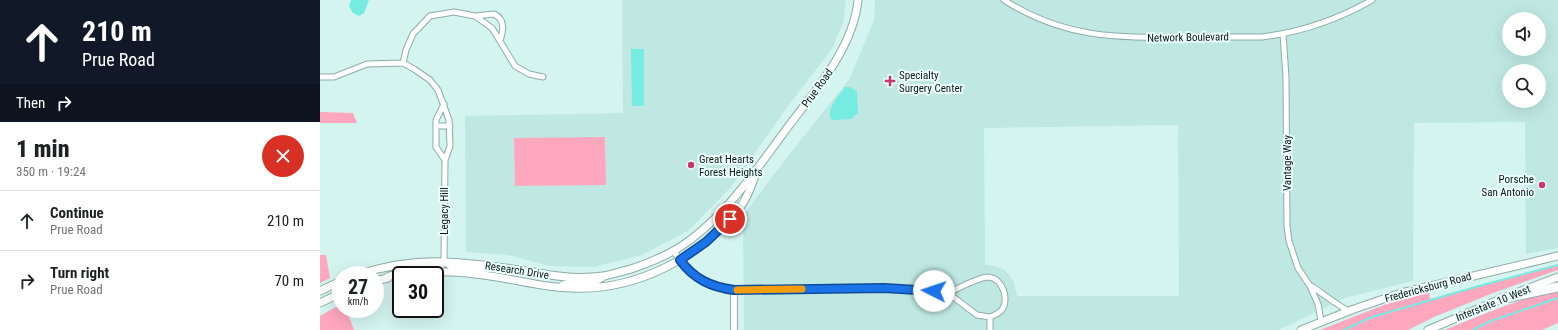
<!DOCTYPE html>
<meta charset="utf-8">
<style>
body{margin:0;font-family:"Roboto Condensed",sans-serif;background:#f2f2f2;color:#202124;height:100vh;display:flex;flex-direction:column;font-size:15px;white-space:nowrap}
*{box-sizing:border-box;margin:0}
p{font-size:13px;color:#757577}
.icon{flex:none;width:22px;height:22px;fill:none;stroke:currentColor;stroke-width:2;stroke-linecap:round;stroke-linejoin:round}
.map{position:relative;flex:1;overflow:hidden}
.drawer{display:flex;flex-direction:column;background:#fff;width:320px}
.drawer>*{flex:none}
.guide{background:#111827;color:#fff;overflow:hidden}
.fabs{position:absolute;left:1182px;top:12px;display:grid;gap:8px}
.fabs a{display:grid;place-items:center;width:44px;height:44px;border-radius:50%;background:#fff;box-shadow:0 4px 16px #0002;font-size:20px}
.speed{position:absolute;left:12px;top:266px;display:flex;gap:8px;font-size:20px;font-weight:700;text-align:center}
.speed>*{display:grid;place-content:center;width:52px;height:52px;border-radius:50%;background:#fff;box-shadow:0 4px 16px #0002;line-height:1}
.speed small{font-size:10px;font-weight:400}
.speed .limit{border:2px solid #111;border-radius:6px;background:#fff;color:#111}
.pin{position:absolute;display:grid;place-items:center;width:34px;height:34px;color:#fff;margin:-17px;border:2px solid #fff;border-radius:50%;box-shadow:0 1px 4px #0007}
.me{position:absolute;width:44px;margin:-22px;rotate:274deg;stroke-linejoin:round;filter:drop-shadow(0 0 3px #0008)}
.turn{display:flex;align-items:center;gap:14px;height:84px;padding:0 16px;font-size:18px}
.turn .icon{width:52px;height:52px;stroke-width:2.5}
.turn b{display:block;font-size:28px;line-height:34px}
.then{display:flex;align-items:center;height:38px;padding:0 16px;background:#0003;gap:8px;font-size:15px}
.round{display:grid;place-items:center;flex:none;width:42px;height:42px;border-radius:21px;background:#f2f2f2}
.overview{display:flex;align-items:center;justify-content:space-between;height:68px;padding:0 16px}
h1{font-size:24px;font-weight:800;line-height:30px}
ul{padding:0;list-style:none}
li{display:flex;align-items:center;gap:12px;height:60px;padding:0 16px;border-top:1px solid #e0e0e0}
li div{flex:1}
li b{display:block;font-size:15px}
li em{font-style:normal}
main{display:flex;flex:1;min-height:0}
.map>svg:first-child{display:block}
.built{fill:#bfe8e3;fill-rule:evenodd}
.green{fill:#fea7be}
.water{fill:#76ebe1}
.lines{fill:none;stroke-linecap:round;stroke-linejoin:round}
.stream{stroke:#76ebe1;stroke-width:2}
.minor-casing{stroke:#8eaca8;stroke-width:7}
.tertiary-casing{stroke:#8eaca8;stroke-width:8}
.secondary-casing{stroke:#8eaca8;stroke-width:9}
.motorway-casing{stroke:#8eaca8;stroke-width:11}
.minor{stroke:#fff;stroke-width:5}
.tertiary{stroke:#fff;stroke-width:6}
.secondary{stroke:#fff;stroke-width:7}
.motorway{stroke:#fff;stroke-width:9}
.route-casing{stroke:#114b97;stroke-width:10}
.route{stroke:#1a73e8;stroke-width:7}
.slow{stroke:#f59e0b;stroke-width:7}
.poi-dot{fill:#c5396b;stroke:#ebfefc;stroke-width:1.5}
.labels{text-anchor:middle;stroke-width:4;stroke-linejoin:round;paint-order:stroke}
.street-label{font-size:11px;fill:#0d1817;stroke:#ebfefc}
.poi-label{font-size:11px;fill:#0d1817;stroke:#ebfefc;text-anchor:start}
</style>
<main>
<section class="drawer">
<div class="guide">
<div class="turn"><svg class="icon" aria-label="ahead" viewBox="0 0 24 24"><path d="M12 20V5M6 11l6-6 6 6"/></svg><div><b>210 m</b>Prue Road</div></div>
<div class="then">Then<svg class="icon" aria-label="right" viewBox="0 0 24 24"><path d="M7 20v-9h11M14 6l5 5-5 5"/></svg></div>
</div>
<div class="overview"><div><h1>1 min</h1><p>350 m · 19:24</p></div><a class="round" style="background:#d93025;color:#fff"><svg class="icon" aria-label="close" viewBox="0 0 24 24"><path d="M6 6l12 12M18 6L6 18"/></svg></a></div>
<ul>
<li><svg class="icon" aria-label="ahead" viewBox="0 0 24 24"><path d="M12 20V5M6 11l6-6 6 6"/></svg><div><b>Continue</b><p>Prue Road</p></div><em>210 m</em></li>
<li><svg class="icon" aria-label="right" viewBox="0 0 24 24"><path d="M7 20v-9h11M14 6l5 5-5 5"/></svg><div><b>Turn right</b><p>Prue Road</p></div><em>70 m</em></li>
</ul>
</section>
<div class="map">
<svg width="1238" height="330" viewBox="0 0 1238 330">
<rect width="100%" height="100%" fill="#d4f4f0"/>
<!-- built -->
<path class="built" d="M302 0H526L523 23 512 49 465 110 411 187 368 231 322 255 274 267 229 266 189 255 146 252 145 116 303 113Z
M555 0H1238V248L1206 254 1205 122 1094 123 1093 281 1025 298 959 330H424L423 215 465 160 530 78 554 20ZM1189 19H1219V49H1189ZM1189 71H1219V101H1189ZM858 125 859 296H697L694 282 685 270 674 266 665 265 664 128Z"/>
<!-- green -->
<path class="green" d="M0 112 33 113 37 123H0Z
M285 137 286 185 195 186 194 138Z
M0 255H6L10 278 0 283Z
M1238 264V270L1173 293 1114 317 1088 330H1000L1084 297 1109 291 1110 299Z
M1238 289V323L1222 330H1125C1162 314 1199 300 1238 289Z
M21 304V309H26L34 330H0V316Z"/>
<!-- water -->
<path class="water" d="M31 0H49L44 13 39 16 33 13 29 6Z
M311 49H324V106H312Z
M525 87H529L537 91 538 113 531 119 512 120C504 110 520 95 525 87Z"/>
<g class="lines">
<!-- stream -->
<path class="stream" d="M1024 330 1052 317 1159 286 1238 265
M1153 330 1171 321 1238 298"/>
<!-- minor casing -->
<g class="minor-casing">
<path id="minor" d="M684 0C743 38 796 38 863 37 889 37 916 37 942 37 982 32 1017 20 1052 0
M155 16 174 14C186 20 183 31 180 41
M963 34 966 77 967 226 969 241 978 268 990 286 998 304 1001 321
M83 63 86 50 93 34 110 16 134 12 155 16 172 28 195 66 209 74 223 77
M0 77H14L47 64 83 63 94 69 110 80 118 90 129 120 130 146 125 160 124 261
M124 104 116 120V147L125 160
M116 126H130
M991 286C1004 294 1015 304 1029 311
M414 290 564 288 615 291 628 293 657 315 670 317C674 315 678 314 681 311 690 300 683 278 668 277 659 277 637 289 628 293
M670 317V330"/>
</g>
<!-- tertiary casing -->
<g class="tertiary-casing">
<path id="tertiary" d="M354 251C370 276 384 287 414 290V330"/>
</g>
<!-- secondary casing -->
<g class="secondary-casing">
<path id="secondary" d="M124 261 133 267 165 271
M105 269 121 265 124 261
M38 275C101 253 155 263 219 273 239 277 262 279 283 276 292 275 302 271 311 269 326 264 341 258 355 250 399 224 432 176 462 135 491 95 533 51 538 0
M83 275C113 269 147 272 177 277 202 281 227 288 252 288 316 291 382 257 421 206 428 197 432 184 436 173
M64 279 70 276 87 272
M55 281 68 278
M243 285 247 284 267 283 274 282 283 277
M0 291 21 281
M1199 292 1238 277
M0 303 21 293
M981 330 1034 309 1081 293 1238 256
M1108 330 1186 297"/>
</g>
<!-- motorway casing -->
<g class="motorway-casing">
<path id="motorway" d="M1181 299 1238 287"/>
</g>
<!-- minor -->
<use href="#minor" class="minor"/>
<!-- tertiary -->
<use href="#tertiary" class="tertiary"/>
<!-- secondary -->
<use href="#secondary" class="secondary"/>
<!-- motorway -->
<use href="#motorway" class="motorway"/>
</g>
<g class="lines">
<!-- route casing -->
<g class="route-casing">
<path id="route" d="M410 219 386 242 360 260C374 279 391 287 414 290L564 288 614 291"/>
</g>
<!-- route -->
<use href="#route" class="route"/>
<!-- slow -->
<path class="slow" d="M417 290 482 289"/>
</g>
<!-- markers -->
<g class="poi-dot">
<path d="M568 75h4v4h4v4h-4v4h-4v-4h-4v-4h4z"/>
<circle cx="371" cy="165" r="4"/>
<circle cx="1222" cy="185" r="4"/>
</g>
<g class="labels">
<!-- street labels -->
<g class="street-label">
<text transform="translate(868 37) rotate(-1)" y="4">Network Boulevard</text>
<text transform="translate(497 88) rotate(-54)" y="4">Prue Road</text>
<text transform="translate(967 163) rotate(-90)" y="4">Vantage Way</text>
<text transform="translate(124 211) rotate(-90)" y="4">Legacy Hill</text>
<text transform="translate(197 270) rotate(9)" y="4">Research Drive</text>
<text transform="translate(1108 287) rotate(-15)" y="4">Fredericksburg Road</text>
<text transform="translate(1173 303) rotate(-22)" y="4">Interstate 10 West</text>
</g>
<!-- poi labels -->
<g class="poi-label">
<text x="579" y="79">Specialty<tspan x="579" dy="13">Surgery Center</tspan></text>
<text x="379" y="163">Great Hearts<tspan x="379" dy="13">Forest Heights</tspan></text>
<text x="1214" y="183" text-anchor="end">Porsche<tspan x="1214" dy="13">San Antonio</tspan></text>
</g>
</g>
</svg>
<div class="fabs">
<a><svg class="icon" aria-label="sound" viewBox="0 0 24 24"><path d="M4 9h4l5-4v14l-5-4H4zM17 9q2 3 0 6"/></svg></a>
<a><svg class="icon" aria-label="search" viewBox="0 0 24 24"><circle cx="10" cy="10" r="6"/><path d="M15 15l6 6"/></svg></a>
</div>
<div class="speed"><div>27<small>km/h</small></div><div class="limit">30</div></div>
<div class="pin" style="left:410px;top:219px;background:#d93025"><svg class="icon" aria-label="arrive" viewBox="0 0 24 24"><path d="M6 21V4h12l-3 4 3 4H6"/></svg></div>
<svg class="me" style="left:614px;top:291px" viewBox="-20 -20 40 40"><circle r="19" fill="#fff"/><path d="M0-13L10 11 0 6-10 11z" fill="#1a73e8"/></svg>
</div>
</main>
